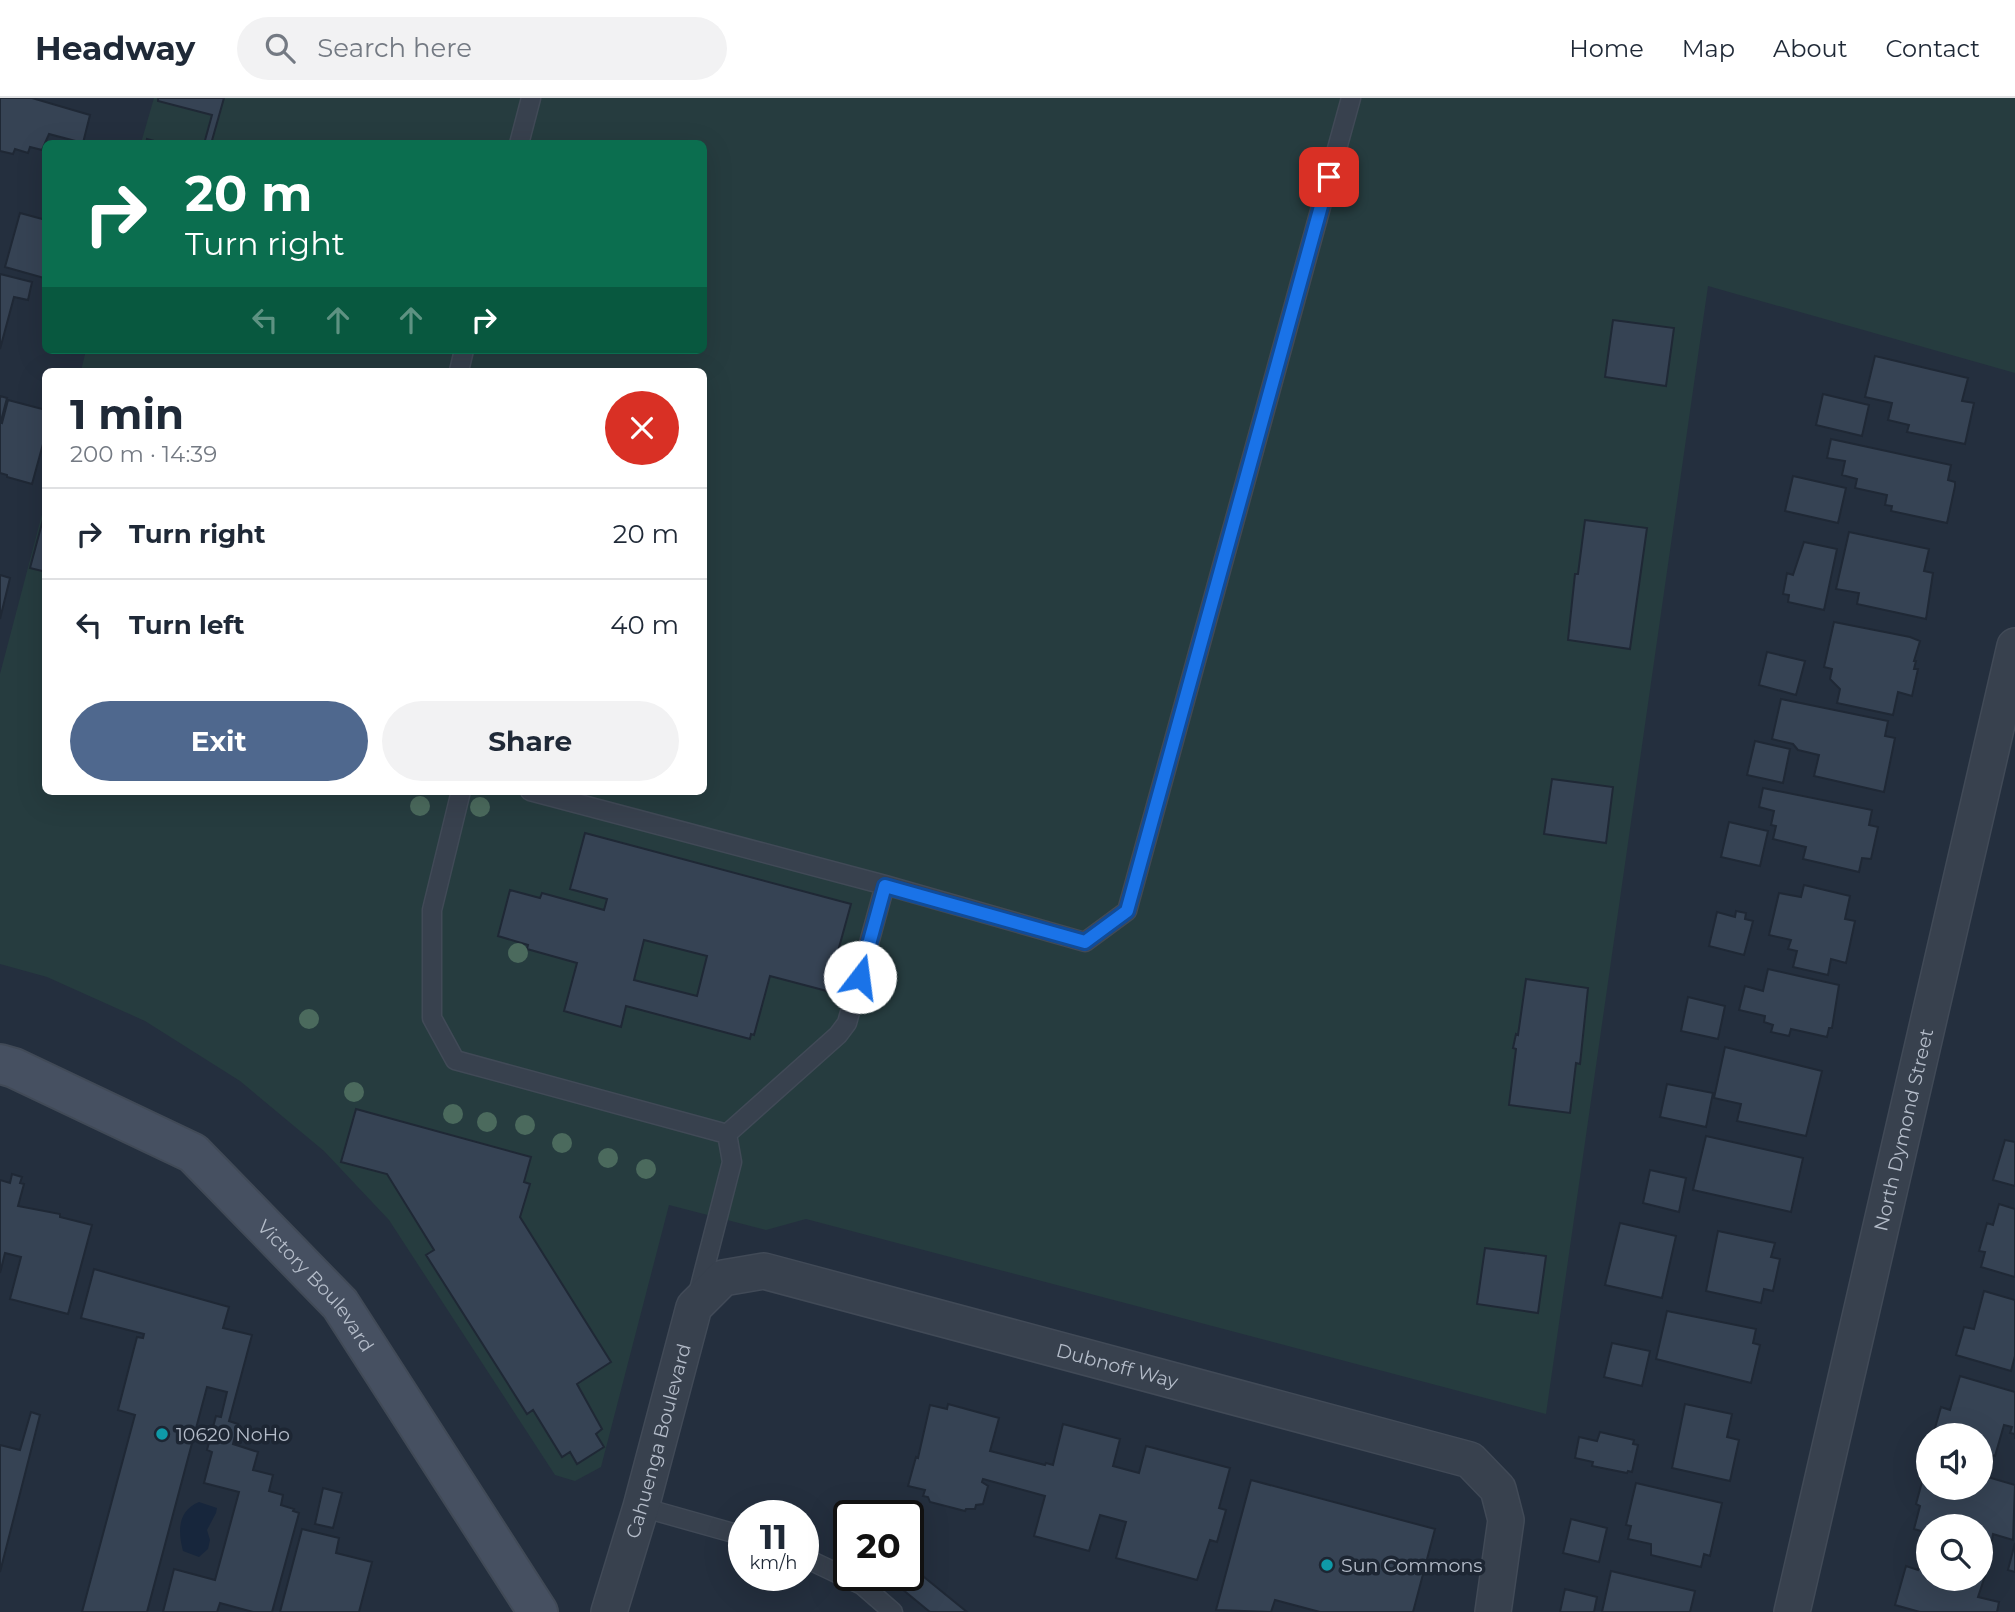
<!DOCTYPE html>
<meta charset="utf-8">
<style>
body{margin:0;font-family:Montserrat,sans-serif;background:#f2f2f3;color:#1f2937;height:100vh;display:flex;flex-direction:column;font-size:26px;white-space:nowrap}
*{box-sizing:border-box;margin:0}
p{font-size:23px;color:#747a83}
.icon{flex:none;width:38px;height:38px;fill:none;stroke:currentColor;stroke-width:2;stroke-linecap:round;stroke-linejoin:round}
.map{position:relative;flex:1;overflow:hidden}
.sheet{position:absolute;left:42px;top:270px;width:665px;height:427px;display:flex;flex-direction:column;background:#fff;border-radius:10px;box-shadow:0 7px 28px #0002}
.sheet>*{flex:none}
.banner{position:absolute;left:42px;top:42px;width:665px;height:214px;border-radius:10px;box-shadow:0 7px 28px #0002;background:#0b6e4f;color:#fff;overflow:hidden}
.fabs{position:absolute;left:1916px;top:1325px;display:grid;gap:14px}
.fabs a{display:grid;place-items:center;width:77px;height:77px;border-radius:50%;background:#fff;box-shadow:0 7px 28px #0002;font-size:35px}
.speed{position:absolute;left:728px;top:1402px;display:flex;gap:14px;font-size:35px;font-weight:700;text-align:center}
.speed>*{display:grid;place-content:center;width:91px;height:91px;border-radius:50%;background:#fff;box-shadow:0 7px 28px #0002;line-height:1}
.speed small{font-size:18px;font-weight:400}
.speed .limit{border:4px solid #111;border-radius:10px;background:#fff;color:#111}
.pin{position:absolute;display:grid;place-items:center;width:60px;height:60px;color:#fff;margin:-30px;border-radius:14px;box-shadow:0 4px 10px #0006}
.me{position:absolute;width:77px;margin:-38px;rotate:15deg;stroke-linejoin:round;filter:drop-shadow(0 0 5px #0008)}
.turn{display:flex;align-items:center;gap:24px;height:147px;padding:0 28px;font-size:32px}
.turn .icon{width:91px;height:91px;stroke-width:2.5}
.turn b{display:block;font-size:49px;line-height:60px}
.lanes{display:flex;align-items:center;height:66px;padding:0 28px;background:#0003;justify-content:center;gap:35px;direction:ltr}
.lanes .off{opacity:.35}
.round{display:grid;place-items:center;flex:none;width:74px;height:74px;border-radius:37px;background:#f2f2f3}
.headline{display:flex;align-items:center;justify-content:space-between;height:119px;padding:0 28px}
h1{font-size:42px;font-weight:700;line-height:52px}
.primary-button{display:flex;gap:14px;margin-top:auto;padding:14px 28px}
.primary-button a{flex:1;height:80px;border-radius:42px;background:#4f688e;color:#fff;font-size:28px;font-weight:700;line-height:80px;text-align:center}
.primary-button a+a{background:#f2f2f3;color:#1f2937}
ul{padding:0;list-style:none}
li{display:flex;align-items:center;gap:21px;height:91px;padding:0 28px;border-top:2px solid #e0e1e3}
li div{flex:1}
li b{display:block;font-size:26px}
li em{font-style:normal}
header{display:flex;align-items:center;gap:42px;box-sizing:border-box;height:98px;padding:0 35px;background:#fff;border-bottom:2px solid #e0e1e3}
header strong{font-size:33px}
nav{display:flex;gap:38px;margin-inline-start:auto;font-size:24px}
.search{width:490px;height:63px;background:#f2f2f3;display:flex;align-items:center;gap:18px;box-sizing:border-box;padding:0 24px;border-radius:38px;color:#747a83;font-size:26px}
.map>svg:first-child{display:block}
.green{fill:#263c3f}
.water{fill:#17263c}
.building{fill:#364354;stroke:#1f2835;stroke-width:2;fill-rule:evenodd}
.lines{fill:none;stroke-linecap:round;stroke-linejoin:round}
.lane-casing{stroke:#414a57;stroke-width:21}
.street-casing{stroke:#414a57;stroke-width:38}
.secondary-casing{stroke:#414a57;stroke-width:42}
.lane{stroke:#38414e;stroke-width:18}
.street{stroke:#38414e;stroke-width:35}
.secondary{stroke:#465061;stroke-width:38}
.tree{fill:#4b6a5d}
.route-casing{stroke:#114b97;stroke-width:18}
.route{stroke:#1a73e8;stroke-width:12}
.culture-dot{fill:#0f9aa8;stroke:#1d2633;stroke-width:2.5}
.labels{text-anchor:middle;stroke-width:7;stroke-linejoin:round;paint-order:stroke}
.street-label{font-size:19px;fill:#b4bcc9;stroke:#1d2633}
.poi-label{font-size:19px;fill:#b4bcc9;stroke:#1d2633;text-anchor:start}
</style>
<header>
<strong>Headway</strong>
<div class="search"><svg class="icon" aria-label="search" viewBox="0 0 24 24"><circle cx="10" cy="10" r="6"/><path d="M15 15l6 6"/></svg>Search here</div>
<nav><a>Home</a><a>Map</a><a>About</a><a>Contact</a></nav>
</header>
<div class="map">
<svg width="2015" height="1514" viewBox="0 0 2015 1514">
<rect width="100%" height="100%" fill="#242f3e"/>
<!-- green -->
<path class="green" d="M154 0H2015V275L1708 188 1546 1316 806 1121 766 1132 669 1107 601 1369 575 1383 555 1377 389 1122 324 1053 240 983 145 923 47 879 0 866V576L45 405 46 693H704V273H81L86 252H704V46L141 45Z"/>
<!-- water -->
<path class="water" d="M199 1404 217 1410 216 1415 207 1432 210 1442 208 1451 199 1459 183 1453C178 1434 177 1413 199 1404Z"/>
<!-- building -->
<path class="building" d="M0 0H32L90 17 83 45 49 36 42 52 30 49 28 55 15 51 13 56 0 53Z
M158 0H224L211 46H204L212 17 158 3Z
M147 41 165 46H146Z
M20 115 46 122 44 180 5 169Z
M0 176 32 184 28 202 14 199 0 251Z
M1613 222 1674 230 1666 288 1605 279Z
M1875 258 1968 280 1962 303 1974 305 1965 346 1907 334 1909 327 1888 322 1892 305 1865 299Z
M1823 296 1869 307 1862 338 1816 327Z
M0 298 7 300 1 323 0 322Z
M8 302 46 312V335L32 386 7 379V377L0 375V324L2 325Z
M1831 341 1951 367 1948 382 1955 384V388L1947 425 1891 413 1892 408 1885 407 1887 397 1855 390 1857 381 1842 377 1845 363 1827 360Z
M1793 378 1846 390 1838 425 1785 413Z
M45 414H46V474L30 470Z
M1585 422 1647 430 1630 551 1568 542 1575 476H1578Z
M1849 434 1929 451 1924 473 1933 475 1926 521 1857 506 1859 495 1836 491Z
M1804 444 1837 451 1824 512 1788 504 1789 497 1783 496 1787 475 1793 477Z
M0 477 10 480 0 521Z
M1834 524 1910 539 1920 543 1914 563H1916L1914 571H1918L1912 598 1898 594 1893 617 1837 605 1840 591 1830 581 1832 571 1824 569Z
M1767 554 1805 563 1796 597 1759 587Z
M1781 601 1888 623 1885 638 1895 640 1884 694 1814 678 1819 657 1798 652 1793 646 1772 641Z
M1755 643 1790 651 1783 685 1747 677Z
M1552 681 1613 689 1606 745 1544 736Z
M1763 690 1872 712 1869 727 1878 729 1871 761 1862 760 1859 774 1803 761 1806 749 1773 741 1776 728 1771 727 1774 713 1759 709Z
M1729 724 1768 733 1760 768 1721 759Z
M585 735 851 806 827 893 770 878 754 937 751 936 750 941 626 908 621 929 564 913 577 865 527 851 528 847 498 838 510 792 540 800 542 795 604 812 607 801 570 791ZM644 842 707 858 697 898 634 882Z
M1804 787 1850 798 1845 821 1855 823 1846 865 1831 861 1828 877 1793 869 1797 853 1788 851 1791 842 1769 837 1779 795 1801 799Z
M1736 813 1746 815 1745 821 1753 823 1744 857 1709 848 1717 814 1735 819Z
M1768 871 1839 887 1832 930H1829L1827 939 1791 931 1789 938 1771 934 1773 927 1764 924 1765 918 1739 912 1745 888 1763 893Z
M1526 881 1588 890 1580 966 1576 965 1570 1015 1509 1007 1516 951 1513 950 1516 936 1518 937Z
M1688 899 1725 908 1718 941 1681 933Z
M1725 949 1822 973 1806 1038 1737 1023 1741 1006 1714 1000Z
M1667 986 1713 995 1706 1029 1660 1019Z
M356 1011 531 1059 524 1084 530 1086 520 1119 611 1264 577 1286 602 1331 596 1336 604 1349 577 1366 570 1354 562 1359 533 1312 527 1316 426 1157 434 1152 387 1076 341 1064Z
M1706 1038 1803 1060 1791 1114 1693 1092Z
M2005 1042 2015 1044V1088L1993 1082Z
M1650 1072 1686 1080 1679 1114 1643 1105Z
M12 1076 22 1079 20 1085 24 1086 18 1108 60 1116V1119L92 1127 68 1216 10 1201 21 1159 5 1155 0 1175V1082L10 1085Z
M1999 1106 2015 1111V1179L1981 1169 1985 1154 1979 1153 1987 1125 1993 1127Z
M1620 1125 1676 1138 1662 1200 1605 1187Z
M1718 1133 1775 1145 1771 1159 1780 1161 1773 1193 1764 1191 1761 1205 1706 1193Z
M1485 1150 1546 1158 1538 1215 1477 1206Z
M94 1171 229 1209 223 1230 252 1237 229 1323 238 1326 233 1346 258 1354 253 1372 273 1377 269 1393 283 1397 281 1407 294 1411 293 1413 299 1415 272 1514H253L220 1505 217 1514H163L174 1471 215 1482 239 1394 204 1385 212 1354 207 1352 216 1318 221 1319 227 1294 207 1289 147 1514H82L135 1317 118 1312 137 1239 143 1240 144 1236 81 1220Z
M1984 1193 2015 1202V1258L2011 1273 1956 1257 1964 1229 1974 1231Z
M1667 1213 1756 1231 1753 1245 1760 1247 1751 1285 1656 1261Z
M1612 1245 1650 1253 1642 1288 1604 1279Z
M1960 1278 2015 1294V1341V1336L2010 1335 2012 1329 2004 1327 1995 1358 1981 1354V1337H1933L1941 1309 1950 1312Z
M948 1306 999 1320 990 1353 1045 1367 1046 1365 1053 1367 1063 1326 1120 1341 1113 1368 1139 1375 1146 1348 1230 1370 1219 1410 1226 1412 1217 1444 1210 1442 1197 1482 1116 1460 1126 1424 1100 1417 1089 1453 1034 1438 1045 1398 983 1381 982 1384 988 1388 983 1406 976 1407 975 1411H966L965 1413 930 1404 928 1399 923 1398 925 1392 908 1388 916 1359 918 1360 930 1307 947 1311Z
M1685 1306 1732 1316 1727 1339 1739 1342 1730 1383 1672 1370Z
M31 1314 40 1317 0 1474V1347L20 1352Z
M1600 1334 1634 1342 1633 1346 1638 1347 1632 1374 1628 1373 1627 1375 1592 1368 1593 1364 1575 1360 1579 1339 1597 1343Z
M1928 1362V1390H1981V1377L2015 1387 2013 1442 1993 1436 1992 1442 1987 1448 1981 1449V1428H1928V1435L1914 1431 1920 1408 1916 1406Z
M1251 1382 1435 1431 1413 1514H1320L1275 1502 1271 1514 1216 1512Z
M1636 1385 1722 1405 1710 1458 1704 1456 1701 1469 1651 1457V1446L1628 1441 1631 1428 1626 1427Z
M323 1390 342 1395 333 1430 315 1426Z
M1571 1421 1607 1430 1599 1464 1563 1455Z
M302 1431 339 1440 336 1455 372 1464 359 1514H280Z
M2015 1445V1474L2008 1472Z
M1922 1457 1928 1459V1480H1981V1473L1986 1475 1978 1499 1999 1504 1997 1514H1920L1895 1507 1906 1468 1918 1472Z
M908 1466 967 1514H930L885 1477H908Z
M1611 1473 1695 1493 1690 1514H1602Z
M1565 1491 1597 1499 1594 1514H1560Z"/>
<g class="lines">
<!-- lane casing -->
<g class="lane-casing">
<path id="lane" d="M519 46 531 0
M459 273 464 252
M461 693 432 812V920L455 962 727 1036 732 1064 698 1196
M530 693 885 787 1085 844 1127 813 1351 0
M727 1036 838 937 847 925 885 787
M641 1409 744 1438
M803 1459 862 1487 893 1514"/>
</g>
<!-- street casing -->
<g class="street-casing">
<g id="street">
<path id="s1" d="M609 1514 641 1409 694 1209 723 1180 764 1173 1470 1362 1498 1391 1506 1422 1493 1514"/>
<path id="s2" d="M1792 1514 2015 548"/>
</g>
</g>
<!-- secondary casing -->
<g class="secondary-casing">
<g id="secondary">
<path id="s3" d="M0 966 14 970 193 1055 340 1206 538 1514"/>
</g>
</g>
<!-- lane -->
<use href="#lane" class="lane"/>
<!-- street -->
<use href="#street" class="street"/>
<!-- secondary -->
<use href="#secondary" class="secondary"/>
</g>
<!-- trees -->
<g class="tree">
<circle cx="420" cy="708" r="10"/>
<circle cx="480" cy="709" r="10"/>
<circle cx="518" cy="855" r="10"/>
<circle cx="309" cy="921" r="10"/>
<circle cx="354" cy="994" r="10"/>
<circle cx="453" cy="1016" r="10"/>
<circle cx="487" cy="1024" r="10"/>
<circle cx="525" cy="1027" r="10"/>
<circle cx="562" cy="1045" r="10"/>
<circle cx="608" cy="1060" r="10"/>
<circle cx="646" cy="1071" r="10"/>
</g>
<g class="lines">
<!-- route casing -->
<g class="route-casing">
<path id="route" d="M860 879 885 788 1085 844 1127 813 1329 79"/>
</g>
<!-- route -->
<use href="#route" class="route"/>
</g>
<!-- markers -->
<g class="culture-dot">
<circle cx="162" cy="1336" r="7"/>
<circle cx="1327" cy="1467" r="7"/>
</g>
<g class="labels">
<!-- street labels -->
<g class="street-label">
<text dy="7" stroke="none"><textPath href="#s2" startOffset="495">North Dymond Street</textPath></text>
<text dy="7" stroke="none"><textPath href="#s3" startOffset="394">Victory Boulevard</textPath></text>
<text dy="7" stroke="none"><textPath href="#s1" startOffset="765">Dubnoff Way</textPath></text>
<text dy="7" stroke="none"><textPath href="#s1" startOffset="178">Cahuenga Boulevard</textPath></text>
</g>
<!-- poi labels -->
<g class="poi-label">
<text x="176" y="1343">10620 NoHo</text>
<text x="1341" y="1474">Sun Commons</text>
</g>
</g>
</svg>
<div class="fabs">
<a><svg class="icon" aria-label="sound" viewBox="0 0 24 24"><path d="M4 9h4l5-4v14l-5-4H4zM17 9q2 3 0 6"/></svg></a>
<a><svg class="icon" aria-label="search" viewBox="0 0 24 24"><circle cx="10" cy="10" r="6"/><path d="M15 15l6 6"/></svg></a>
</div>
<div class="speed"><div>11<small>km/h</small></div><div class="limit">20</div></div>
<div class="pin" style="left:1329px;top:79px;background:#d93025"><svg class="icon" aria-label="arrive" viewBox="0 0 24 24"><path d="M6 21V4h12l-3 4 3 4H6"/></svg></div>
<svg class="me" style="left:860px;top:879px" viewBox="-20 -20 40 40"><circle r="19" fill="#fff"/><path d="M0-13L10 11 0 6-10 11z" fill="#1a73e8"/></svg>
<div class="banner">
<div class="turn"><svg class="icon" aria-label="right" viewBox="0 0 24 24"><path d="M7 20v-9h11M14 6l5 5-5 5"/></svg><div><b>20 m</b>Turn right</div></div>
<div class="lanes"><svg class="icon off" aria-label="left" viewBox="0 0 24 24"><path d="M17 20v-9H6M10 6l-5 5 5 5"/></svg><svg class="icon off" aria-label="ahead" viewBox="0 0 24 24"><path d="M12 20V5M6 11l6-6 6 6"/></svg><svg class="icon off" aria-label="ahead" viewBox="0 0 24 24"><path d="M12 20V5M6 11l6-6 6 6"/></svg><svg class="icon" aria-label="right" viewBox="0 0 24 24"><path d="M7 20v-9h11M14 6l5 5-5 5"/></svg></div>
</div>
<section class="sheet">
<div class="headline"><div><h1>1 min</h1><p>200 m · 14:39</p></div><a class="round" style="background:#d93025;color:#fff"><svg class="icon" aria-label="close" viewBox="0 0 24 24"><path d="M6 6l12 12M18 6L6 18"/></svg></a></div>
<ul>
<li><svg class="icon" aria-label="right" viewBox="0 0 24 24"><path d="M7 20v-9h11M14 6l5 5-5 5"/></svg><div><b>Turn right</b></div><em>20 m</em></li>
<li><svg class="icon" aria-label="left" viewBox="0 0 24 24"><path d="M17 20v-9H6M10 6l-5 5 5 5"/></svg><div><b>Turn left</b></div><em>40 m</em></li>
</ul>
<div class="primary-button"><a>Exit</a><a>Share</a></div>
</section>
</div>
